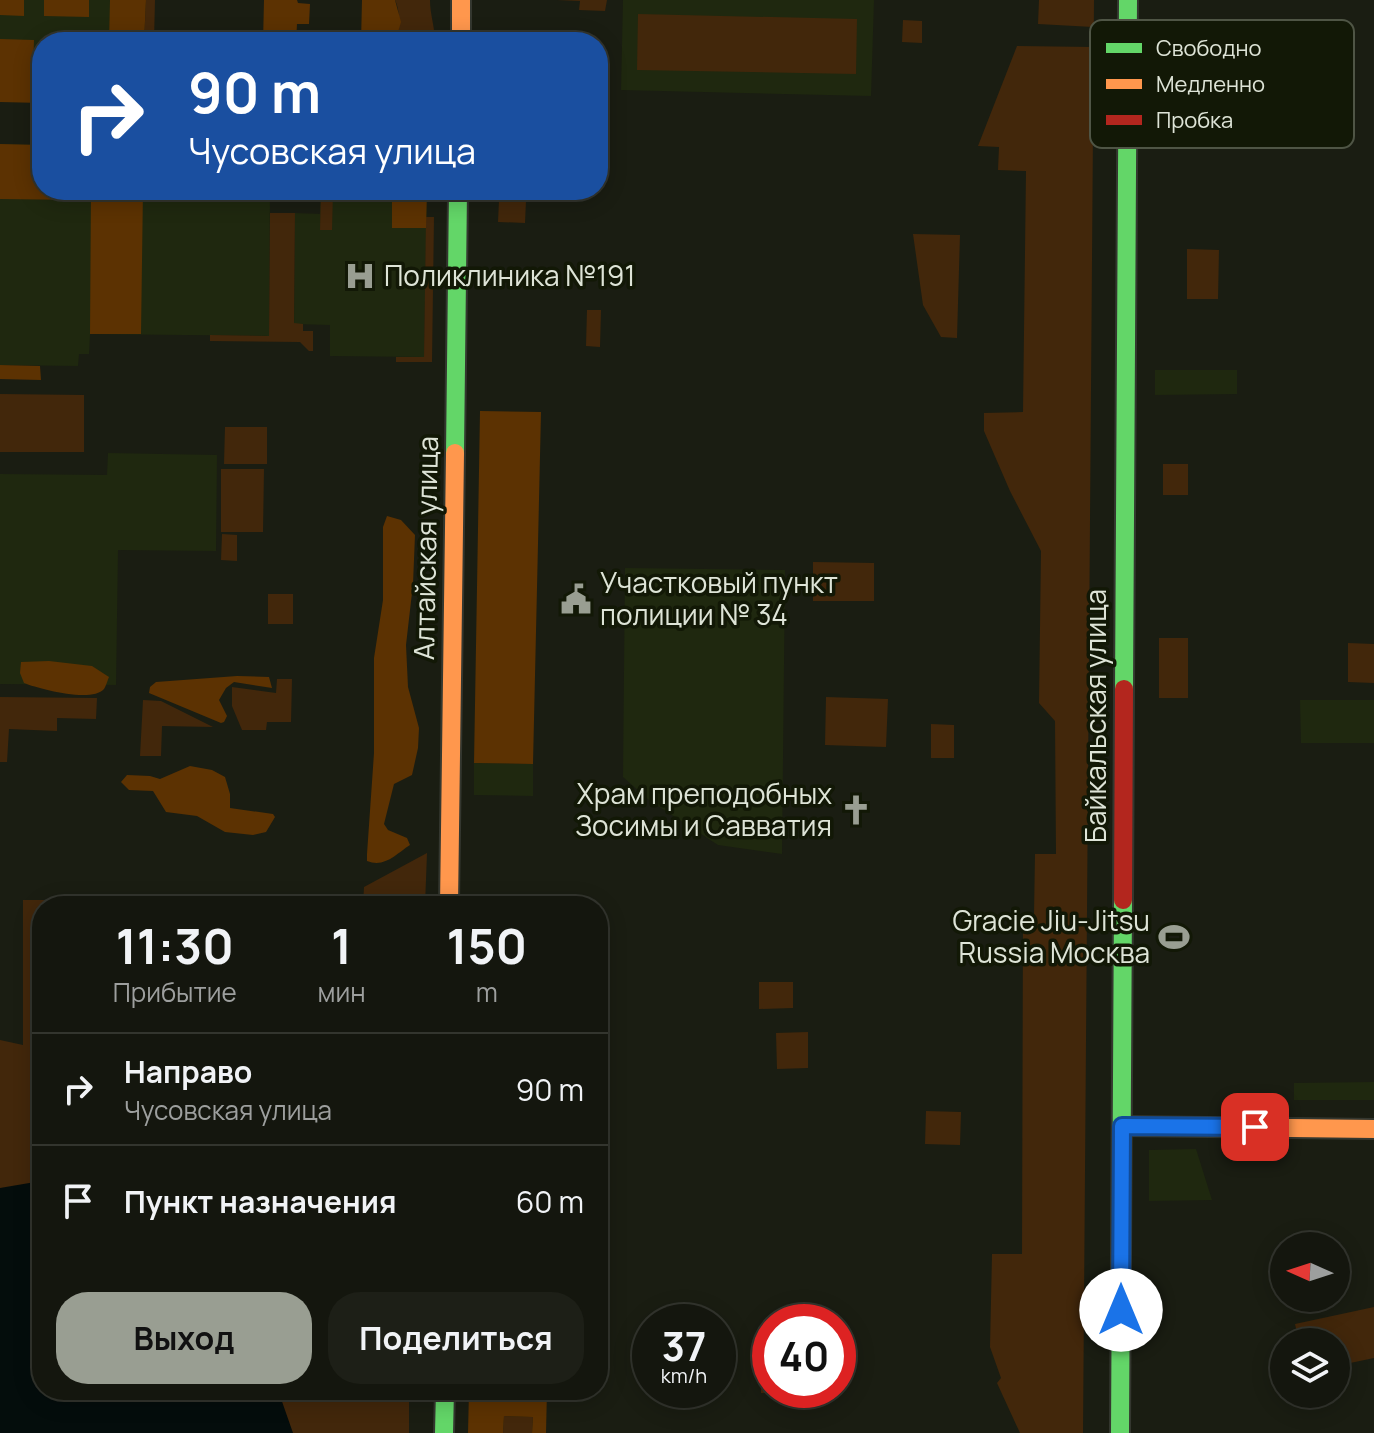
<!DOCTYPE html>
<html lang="ru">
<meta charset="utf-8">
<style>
body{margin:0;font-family:Manrope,sans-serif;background:#1d1f17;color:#f1f3f6;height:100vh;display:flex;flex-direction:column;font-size:30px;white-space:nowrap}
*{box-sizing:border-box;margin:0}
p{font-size:26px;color:#9d9f9e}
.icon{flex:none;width:44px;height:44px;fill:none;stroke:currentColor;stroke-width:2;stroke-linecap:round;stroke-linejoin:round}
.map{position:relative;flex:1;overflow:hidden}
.sheet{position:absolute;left:32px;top:896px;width:576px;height:504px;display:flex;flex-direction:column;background:#14160e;border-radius:32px;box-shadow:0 4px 20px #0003,0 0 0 2px #33352e}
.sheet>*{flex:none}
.top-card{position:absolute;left:32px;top:32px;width:576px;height:168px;border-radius:32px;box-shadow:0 4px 20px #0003,0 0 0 2px #33352e;background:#1a4fa0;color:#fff;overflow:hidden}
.needle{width:52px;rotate:273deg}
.controls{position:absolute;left:1270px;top:1232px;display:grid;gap:16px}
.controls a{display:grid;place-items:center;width:80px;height:80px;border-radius:50%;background:#14160e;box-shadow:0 4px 20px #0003,0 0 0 2px #33352e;font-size:40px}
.speed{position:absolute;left:632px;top:1304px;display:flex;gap:16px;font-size:40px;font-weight:700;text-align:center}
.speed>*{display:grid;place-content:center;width:104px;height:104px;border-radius:50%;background:#14160e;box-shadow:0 4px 20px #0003,0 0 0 2px #33352e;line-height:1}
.speed small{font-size:20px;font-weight:400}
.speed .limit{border:12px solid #d22;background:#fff;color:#111}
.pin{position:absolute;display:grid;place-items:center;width:68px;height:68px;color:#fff;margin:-34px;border-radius:16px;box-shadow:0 4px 12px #0006}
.me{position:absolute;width:88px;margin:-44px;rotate:0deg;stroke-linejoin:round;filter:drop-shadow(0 0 6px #0008)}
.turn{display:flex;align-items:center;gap:28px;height:168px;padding:0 24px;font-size:36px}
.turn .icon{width:104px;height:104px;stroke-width:2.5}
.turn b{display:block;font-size:56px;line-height:68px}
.eta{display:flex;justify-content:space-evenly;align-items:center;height:136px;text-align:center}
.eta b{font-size:48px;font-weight:700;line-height:56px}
.primary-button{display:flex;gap:16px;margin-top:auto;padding:16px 24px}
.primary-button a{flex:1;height:92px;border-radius:32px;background:#999e92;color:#111;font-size:32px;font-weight:700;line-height:92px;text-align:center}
.primary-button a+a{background:#1d1f17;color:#f1f3f6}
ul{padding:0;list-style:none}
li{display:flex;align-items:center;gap:24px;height:112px;padding:0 24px;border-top:2px solid #33352e}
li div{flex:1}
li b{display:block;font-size:30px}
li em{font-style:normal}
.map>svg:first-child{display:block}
.built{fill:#1f280f}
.green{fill:#42270b}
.forest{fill:#5c3202}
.water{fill:#040d0c}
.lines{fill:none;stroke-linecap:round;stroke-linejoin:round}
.fast-casing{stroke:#34372f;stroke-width:22}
.slow-casing{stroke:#34372f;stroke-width:22}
.jam-casing{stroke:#34372f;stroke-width:22}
.fast{stroke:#63d668;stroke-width:18}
.slow{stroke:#ff974d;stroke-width:18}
.jam{stroke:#b3261e;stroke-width:18}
.route-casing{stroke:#114b97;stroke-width:20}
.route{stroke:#1a73e8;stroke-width:14}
.labels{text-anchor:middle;stroke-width:7;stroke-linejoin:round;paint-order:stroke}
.poi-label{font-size:28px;fill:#dee4d7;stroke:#121806;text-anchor:start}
.street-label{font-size:28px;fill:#dee4d7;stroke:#121806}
.key{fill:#121806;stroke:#4f5545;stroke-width:2}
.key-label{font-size:22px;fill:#dee4d7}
</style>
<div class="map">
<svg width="1374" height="1433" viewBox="0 0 1374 1433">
<rect width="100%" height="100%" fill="#1a1d12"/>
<!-- built -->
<path class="built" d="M0 0H129L128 42H42V92L0 91Z
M623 0H874L871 96 621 90Z
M0 144 42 145V190H270L269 336 90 334 89 354H79L78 366 0 365Z
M321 190H427L424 357 330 356V325L294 324 295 213 320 214Z
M1155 370H1237V394L1155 395Z
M108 453 217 455 216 551 118 550 116 685 0 684V474L107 475Z
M625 568 785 570 782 854 718 845 649 800 623 777Z
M1300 700H1374V743H1301Z
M474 763 533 764V796L474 795Z
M1374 1082V1100H1294V1083Z
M1196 1149 1212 1200 1149 1201V1150Z"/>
<!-- green -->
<path class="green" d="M146 0H155L154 41 165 42H144Z
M395 0H430C430 15 435 27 435 42H395C395 28 403 17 395 0Z
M557 0H607L605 11 579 10 580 1Z
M1039 0H1094L1083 1433H1020L997 1383 1001 1378 990 1347 992 1254H1022L1023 916 1034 915 1035 854H1056L1055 721 1039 703 1041 551 1010 491 984 431V413L1023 412 1026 171 998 170 999 147 978 146 1017 46 1093 47V27L1038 24Z
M638 14 857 19 856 74 637 70Z
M903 20 922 21V43L902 42Z
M321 190H381V193L333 192 332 230H320Z
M499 200 526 201 525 223 498 222Z
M270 213H295L294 323 303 324V331H313V351H309L300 342 210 341V335L269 336Z
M426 217H434L432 362H396V357H424Z
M913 234 960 235 957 338 941 337 923 305Z
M1187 249 1219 250 1218 299H1187Z
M587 310H601L600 347 586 346Z
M0 394 84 395V452H0Z
M225 427H267V464H224Z
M1163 464H1188V495H1163Z
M221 469H264L263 532H221Z
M222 534 237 535V561L221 560Z
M813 562 874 563V601H813Z
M268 594H293V624H268Z
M1159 638H1188V698H1159Z
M1348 643 1374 644V683L1348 682Z
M277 679H292L291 722H267L266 730H242L232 706V687L276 693Z
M0 697 97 698 96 719 57 718V731L9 729 7 762H0Z
M826 697 888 699 886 747 825 745Z
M143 700 161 701 213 727 162 726 161 756H140Z
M931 724 954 725V758H931Z
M427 853 425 906H363L364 887Z
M95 894 171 896 191 906H95Z
M23 900H85V906H42V1390H409V1433H0V1040L23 1045Z
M759 982H793V1008L759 1009Z
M808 1032V1068L777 1069 776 1033Z
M926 1111 961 1112 960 1145 925 1144Z
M1374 1307V1358L1336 1366V1342H1299L1295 1324Z
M761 1374H770V1390H818V1393H761Z
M504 1416 533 1417 532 1433H503Z"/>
<!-- forest -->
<path class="forest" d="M0 0H24V16L0 15Z
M44 0H89V17L44 16Z
M110 0H146L144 42H109Z
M264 0H297L298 3 310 4 309 24H297L296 42H263Z
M362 0H395L401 22 395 42H361Z
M0 39 34 40 33 74 42 76V103L0 102Z
M0 144 42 145V190H81V200L0 199Z
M91 190H143L141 334H90Z
M392 190H427L426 228H392Z
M0 365 40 366 41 380 0 379Z
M480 411 541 412 533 764 474 763Z
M387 516 401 520 415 535 413 584 406 645 408 687 419 728 418 748 412 775 394 784 384 824 388 830 407 838 410 845C396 854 385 868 367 861V854L374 753V658L383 600V527Z
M49 661 92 666 109 677C108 679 106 686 104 689 92 703 39 689 24 683L20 673 21 662Z
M237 676 269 677 272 688 234 682 226 688 219 700 227 716 224 722 221 723 149 693 150 687 156 682Z
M190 766 212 770 225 777 230 794V808L273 814 275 817 266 832 253 835 225 832 197 816 166 812 153 791 129 790 121 782 127 775 150 776 160 779Z
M469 1390H547L546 1433H532L533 1417 504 1416 503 1433H468Z"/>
<!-- water -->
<path class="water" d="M41 1181 42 1390H278L293 1433H0V1188Z"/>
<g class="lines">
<!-- fast casing -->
<g class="fast-casing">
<path id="fast" d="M455 453 458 190
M1124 689 1128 0
M444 1433 445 1390
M1120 1433 1123 900"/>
</g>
<!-- slow casing -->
<g class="slow-casing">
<path id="slow" d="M461 0V42
M449 906 455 453
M1122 1126 1374 1129"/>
</g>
<!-- jam casing -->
<g class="jam-casing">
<path id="jam" d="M1123 900 1124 689"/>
</g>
<!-- fast -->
<use href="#fast" class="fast"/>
<!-- slow -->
<use href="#slow" class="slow"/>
<!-- jam -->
<use href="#jam" class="jam"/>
</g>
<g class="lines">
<!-- route casing -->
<g class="route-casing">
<path id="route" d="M1121 1310 1122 1126 1255 1127"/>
</g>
<!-- route -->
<use href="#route" class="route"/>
</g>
<!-- icons -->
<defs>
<g id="hospital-bare" transform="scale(2.4)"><path d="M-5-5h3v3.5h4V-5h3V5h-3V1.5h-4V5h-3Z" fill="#999e92" stroke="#121806" stroke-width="2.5" paint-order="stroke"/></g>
<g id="civic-bare" transform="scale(2.4)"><path d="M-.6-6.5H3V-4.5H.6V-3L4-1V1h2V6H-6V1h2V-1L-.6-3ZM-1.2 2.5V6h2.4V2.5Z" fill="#999e92" stroke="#121806" stroke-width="2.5" paint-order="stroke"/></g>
<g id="church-bare" transform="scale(2.4)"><path d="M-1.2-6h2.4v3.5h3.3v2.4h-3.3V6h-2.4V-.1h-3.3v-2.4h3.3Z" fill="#999e92" stroke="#121806" stroke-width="2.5" paint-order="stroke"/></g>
<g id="stadium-bare" transform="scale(2.4)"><path d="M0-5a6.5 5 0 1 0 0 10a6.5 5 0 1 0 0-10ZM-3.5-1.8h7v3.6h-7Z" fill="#999e92" stroke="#121806" stroke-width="2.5" paint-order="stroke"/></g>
</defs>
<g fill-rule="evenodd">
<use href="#hospital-bare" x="360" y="276"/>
<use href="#civic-bare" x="576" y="599"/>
<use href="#church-bare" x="856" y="810"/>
<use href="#stadium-bare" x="1174" y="937"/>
</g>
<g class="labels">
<!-- poi labels -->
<g class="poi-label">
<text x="384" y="286">Поликлиника №191</text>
<text x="600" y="593">Участковый пункт<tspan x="600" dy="32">полиции № 34</tspan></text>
<text x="832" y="804" text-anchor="end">Храм преподобных<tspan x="832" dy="32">Зосимы и Савватия</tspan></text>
<text x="1150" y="931" text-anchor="end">Gracie Jiu-Jitsu<tspan x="1150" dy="32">Russia Москва</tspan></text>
</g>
<!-- street labels -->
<g class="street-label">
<text transform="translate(426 548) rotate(-89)" y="10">Алтайская улица</text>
<text transform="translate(1096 716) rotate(-90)" y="10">Байкальская улица</text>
</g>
</g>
<!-- legend -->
<rect x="1090" y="20" width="264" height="128" rx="12" class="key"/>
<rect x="1106" y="43" width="36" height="10" fill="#63d668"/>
<rect x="1106" y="79" width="36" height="10" fill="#ff974d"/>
<rect x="1106" y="115" width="36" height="10" fill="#b3261e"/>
<g class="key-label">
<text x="1156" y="56">Свободно</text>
<text x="1156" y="92">Медленно</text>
<text x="1156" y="128">Пробка</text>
</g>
</svg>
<div class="controls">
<a><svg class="needle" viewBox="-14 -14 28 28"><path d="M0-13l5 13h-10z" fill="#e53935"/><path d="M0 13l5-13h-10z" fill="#9d9f9e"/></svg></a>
<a><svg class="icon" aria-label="layers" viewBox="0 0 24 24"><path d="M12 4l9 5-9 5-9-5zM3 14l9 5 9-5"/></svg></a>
</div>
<div class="speed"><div>37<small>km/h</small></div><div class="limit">40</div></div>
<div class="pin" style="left:1255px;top:1127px;background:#d93025"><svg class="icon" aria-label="arrive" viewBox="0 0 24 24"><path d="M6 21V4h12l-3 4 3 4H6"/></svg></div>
<svg class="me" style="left:1121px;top:1310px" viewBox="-20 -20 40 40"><circle r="19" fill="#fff"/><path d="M0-13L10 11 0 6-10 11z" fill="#1a73e8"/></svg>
<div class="top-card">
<div class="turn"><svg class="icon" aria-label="right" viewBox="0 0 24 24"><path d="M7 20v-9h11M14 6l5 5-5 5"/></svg><div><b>90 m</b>Чусовская улица</div></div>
</div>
<section class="sheet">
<div class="eta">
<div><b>11:30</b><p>Прибытие</p></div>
<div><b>1</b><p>мин</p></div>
<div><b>150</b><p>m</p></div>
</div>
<ul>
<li><svg class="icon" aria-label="right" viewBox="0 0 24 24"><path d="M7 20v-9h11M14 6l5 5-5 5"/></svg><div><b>Направо</b><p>Чусовская улица</p></div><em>90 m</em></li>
<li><svg class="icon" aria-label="arrive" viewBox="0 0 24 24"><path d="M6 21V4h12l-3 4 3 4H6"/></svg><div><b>Пункт назначения</b></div><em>60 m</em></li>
</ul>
<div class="primary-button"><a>Выход</a><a>Поделиться</a></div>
</section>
</div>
